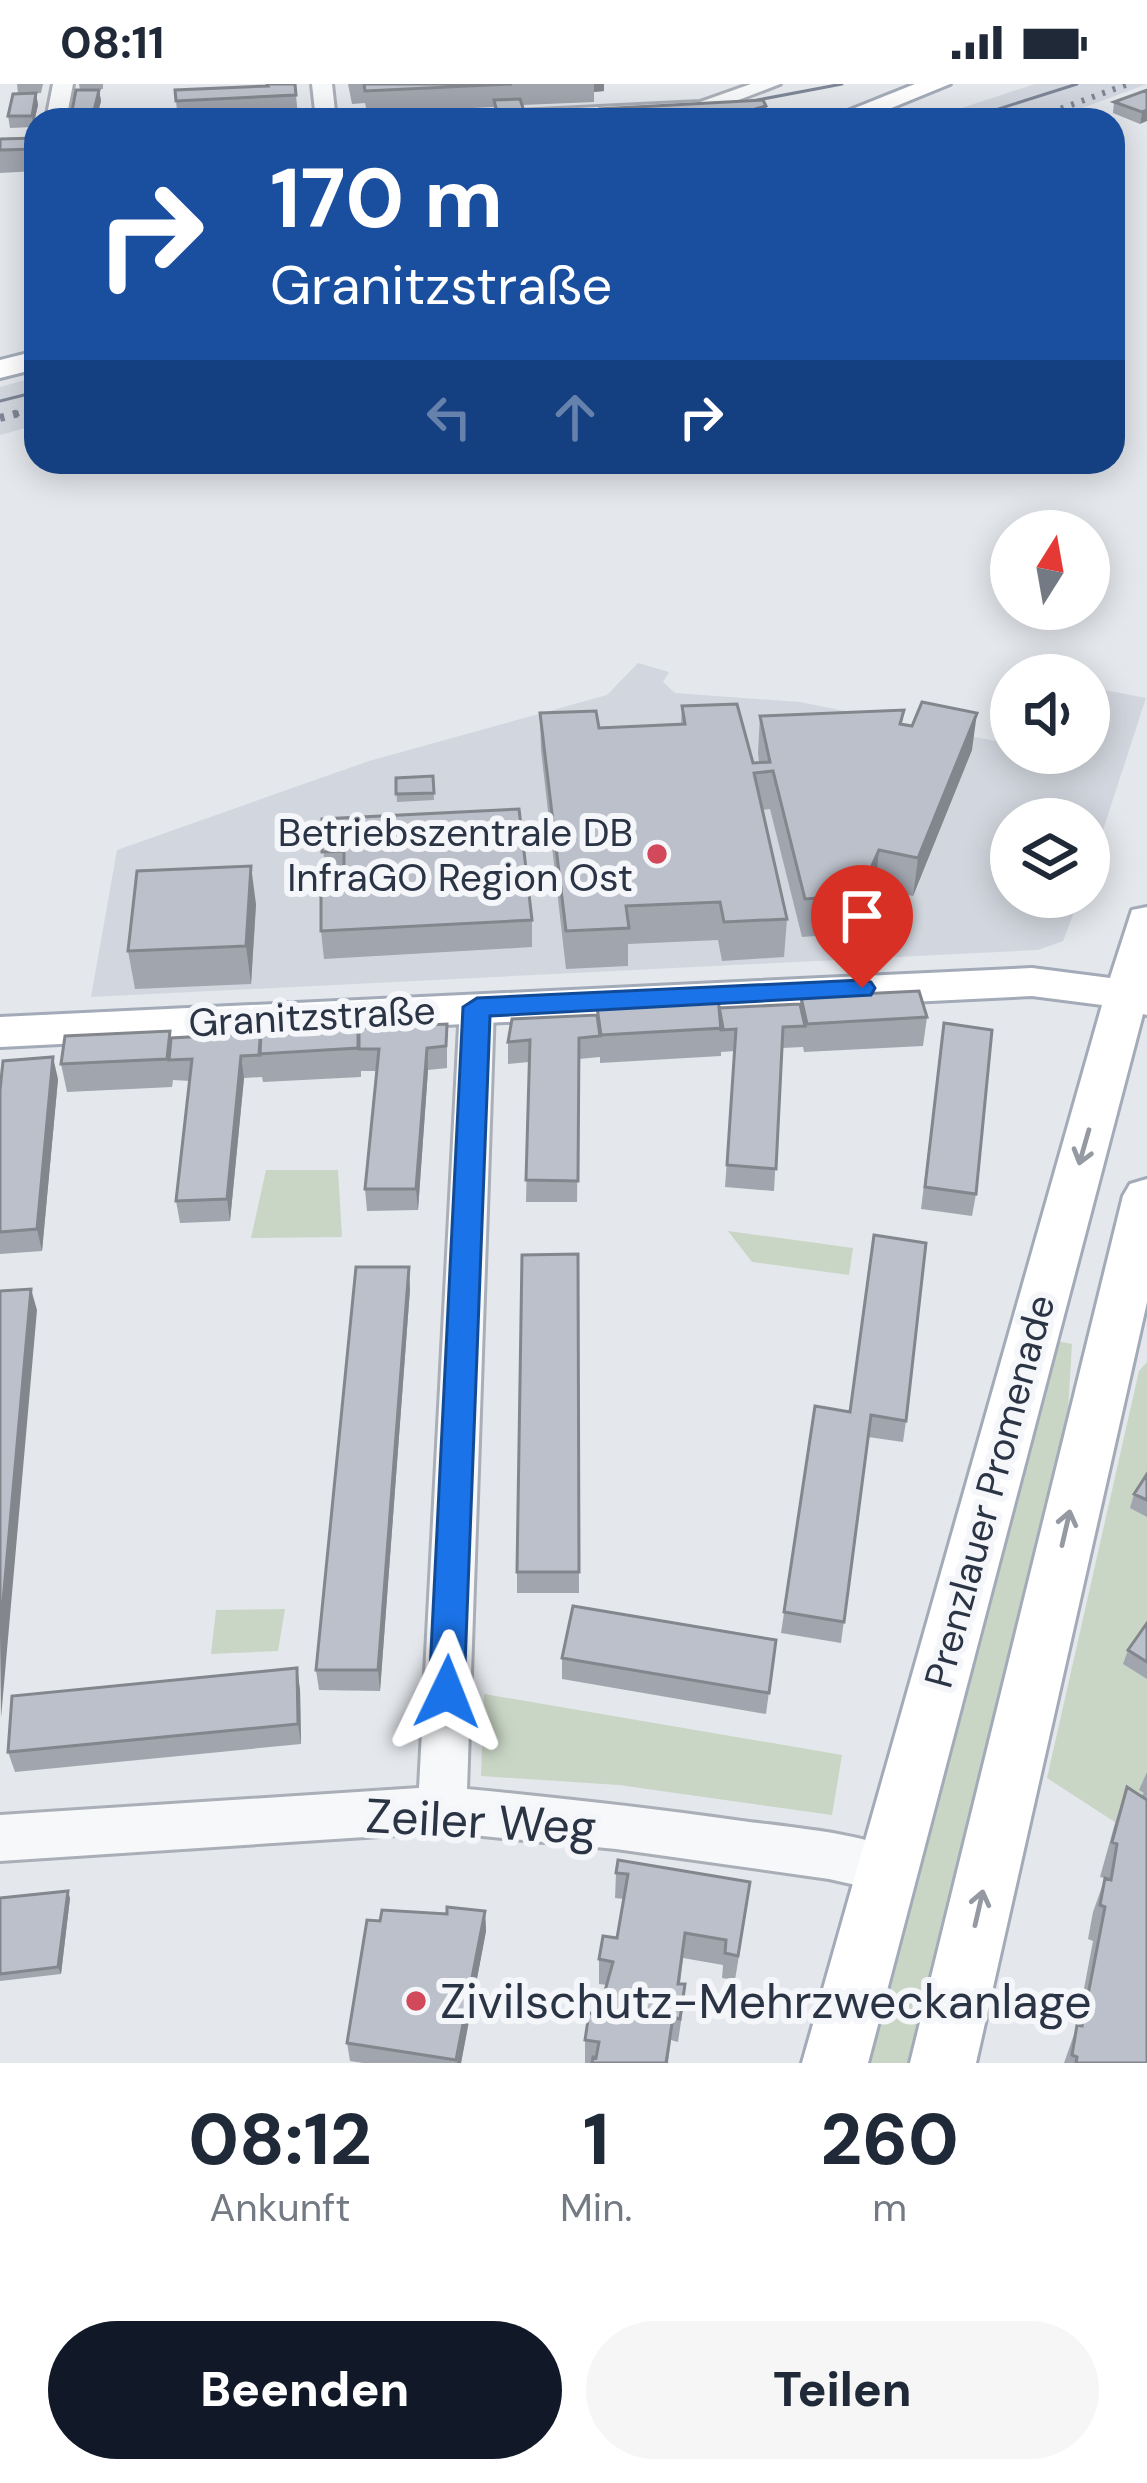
<!DOCTYPE html>
<html lang="de">
<meta charset="utf-8">
<style>
body{margin:0;font-family:"DM Sans",sans-serif;background:#f6f6f7;color:#1f2937;height:100vh;display:flex;flex-direction:column;font-size:45px;white-space:nowrap}
*{box-sizing:border-box;margin:0}
p{font-size:39px;color:#747a83}
.icon{flex:none;width:66px;height:66px;fill:none;stroke:currentColor;stroke-width:2;stroke-linecap:round;stroke-linejoin:round}
.map{position:relative;height:1979px;overflow:hidden}
.drawer{display:flex;flex-direction:column;background:#fff;flex:1}
.drawer>*{flex:none}
.hud{position:absolute;left:24px;top:24px;width:1101px;height:366px;border-radius:36px;box-shadow:0 6px 30px #0003;background:#1a4fa0;color:#fff;overflow:hidden}
.needle{width:78px;rotate:11deg}
.controls{position:absolute;left:990px;top:426px;display:grid;gap:24px}
.controls a{display:grid;place-items:center;width:120px;height:120px;border-radius:50%;background:#fff;box-shadow:0 6px 30px #0003;font-size:60px}
.pin{position:absolute;display:grid;place-items:center;width:102px;height:102px;color:#fff;margin:-123px -51px;border-radius:50% 50% 50% 0;rotate:-45deg;box-shadow:0 0 12px #0007}
.pin .icon{rotate:45deg}
.me{position:absolute;width:132px;margin:-66px;rotate:2deg;stroke-linejoin:round;filter:drop-shadow(0 0 9px #0008)}
.turn{display:flex;align-items:center;gap:42px;height:252px;padding:0 48px;font-size:54px}
.turn .icon{width:156px;height:156px;stroke-width:2.5}
.turn b{display:block;font-size:84px;line-height:102px}
.lanes{display:flex;align-items:center;height:114px;padding:0 48px;background:#0003;justify-content:center;gap:60px;direction:ltr}
.lanes .off{opacity:.35}
.eta{display:flex;justify-content:space-evenly;align-items:center;height:204px;text-align:center}
.eta b{font-size:72px;font-weight:800;line-height:84px}
.button{display:flex;gap:24px;margin-top:auto;padding:24px 48px}
.button a{flex:1;height:138px;border-radius:72px;background:#111827;color:#fff;font-size:48px;font-weight:800;line-height:138px;text-align:center}
.button a+a{background:#f6f6f7;color:#1f2937}
.status{display:flex;justify-content:space-between;align-items:center;height:84px;padding:0 60px;background:#fff;direction:ltr}
.status svg{height:33px;fill:currentColor}
.map>svg:first-child{display:block}
.built{fill:#d2d6de}
.green{fill:#c9d6c5}
.lines{fill:none;stroke-linecap:round;stroke-linejoin:round}
.minor-casing{stroke:#a9aeb7;stroke-width:6}
.major-casing{stroke:#a3abb8;stroke-width:6}
.minor{fill:#f7f8fa;fill-rule:evenodd}
.major{fill:#fff;fill-rule:evenodd}
.tram{stroke:#7d8696;stroke-width:3}
.rail-far1{stroke:#7d8696;stroke-width:6;stroke-dasharray:3 8;stroke-linecap:butt}
.rail{stroke:#7d8696;stroke-width:8;stroke-dasharray:4.5 9;stroke-linecap:butt}
.wall{fill:#a1a5ae}
.shaded-wall{fill:#83868d}
.building{fill:#bbc0ca;stroke:#83868d;stroke-width:3}
.oneway{stroke:#959aa2}
.route{fill:#1a73e8;stroke:#114b97;stroke-width:3}
.poi-dot{fill:#d1495b;stroke:#f4f6f9;stroke-width:4.5}
.labels{text-anchor:middle;stroke-width:12;stroke-linejoin:round;paint-order:stroke}
.poi-label{font-size:39px;fill:#2b3445;stroke:#f4f6f9;text-anchor:end}
.street-label{font-size:39px;fill:#2b3445;stroke:#f4f6f9}
.near-street-label{font-size:48px;fill:#2b3445;stroke:#f4f6f9}
.near-poi-label{font-size:48px;fill:#2b3445;stroke:#f4f6f9;text-anchor:start}
</style>
<div class="status"><b>08:11</b><svg viewBox="0 0 49 12"><path d="M0 12V9h3v3zM5 12V6h3v6zM10 12V3h3v9zM15 12V0h3v12zM26 1h20v11H26zM47 4h2v5h-2z"/></svg></div>
<div class="map">
<svg width="1147" height="1979" viewBox="0 0 1147 1979">
<rect width="100%" height="100%" fill="#e4e7ec"/>
<!-- built -->
<path class="built" d="M1035 0H1147L1050 36H925Z
M36 293V341L0 351V303Z
M638 579 669 588 663 598 675 609 800 618 1000 658 1011 631V669H1089V603L1146 614 1089 789V735H1011V813H1080L1063 857 1038 866 91 913 117 766 369 677 607 611Z"/>
<!-- green -->
<path class="green" d="M266 1086H338L342 1153 251 1154Z
M728 1147 853 1164 849 1191 752 1178Z
M1052 1256 1072 1260 1066 1360 918 1979H859Z
M1147 1278V1759L1047 1694 1139 1287Z
M285 1525 278 1567 211 1570 216 1526Z
M484 1610 842 1671 832 1731 619 1701 481 1692Z"/>
<g class="lines">
<!-- minor casing -->
<g class="minor-casing">
<path id="minor" d="M53 0H73L66 36H46Z
M312 0H332L336 36H316Z
M751 0H780L702 30 449 36 459 30 700 18Z
M477 911 489 915 494 923 467 1705C559 1714 650 1724 742 1737 796 1744 853 1748 904 1768L912 1785 904 1802 887 1808 829 1795 616 1765 442 1748 0 1777V1731L419 1704 460 923 465 915Z"/>
</g>
<!-- major casing -->
<g class="major-casing">
<path id="major" d="M915 0H950L862 36H825Z
M36 267V285L0 294V276Z
M1147 823V931L1143 930 868 1979H802L1102 921 1032 912 0 963V933L1032 884 1110 894 1132 826Z
M1147 1095V1218L976 1979H910L1123 1112 1130 1100Z"/>
</g>
<!-- minor -->
<use href="#minor" class="minor"/>
<!-- major -->
<use href="#major" class="major"/>
<!-- tram -->
<path class="tram" d="M731 21 842 0
M470 36 635 28
M964 36 1077 0
M0 317 36 308"/>
<!-- rail-far1 -->
<path class="rail-far1" d="M1030 36 1128 0
M16 330 36 324"/>
<!-- rail -->
<path class="rail" d="M0 334 27 327"/>
</g>
<!-- wall -->
<path class="wall" d="M17 0H43L41 9 18 10Z
M79 0H103V5L80 6Z
M295 0 298 33 236 36H178L176 17 268 2Z
M348 0H604V7L594 8V18L522 21 527 36H494V23L367 29 365 19 352 20Z
M99 6 101 17 96 36H71V32Z
M1147 6 1140 40 1113 29 1114 18Z
M36 9 38 21 33 43 10 44 8 32Z
M36 54V87L0 89V55Z
M682 622 753 679 759 678 758 669 760 632 904 626 902 640 972 666 913 812 875 804 855 849 802 853 770 725 762 726 787 835 784 873 722 877 718 856 628 860V882L566 885 541 666 540 629 599 644 681 640Z
M433 692 434 716 397 718 396 694Z
M322 735 532 836V863L324 875 321 847 333 808V795L325 796Z
M256 820 251 900 135 905 128 867Z
M801 913 927 933 923 962 804 968 803 963 782 964 774 1107 725 1103 735 967 721 968V972L600 979V973L579 975 577 1118H526L529 978 508 980V958L719 924 800 920Z
M447 940V984L428 986 418 1126 367 1127 365 1105 377 987H361V985V993L263 998 262 993 244 994 230 1137 180 1139 176 1117 190 997 173 996 172 1003 67 1008 61 980 171 954Z
M941 961 976 1110 972 1132 921 1125Z
M58 995 42 1167 0 1170V1006Z
M578 1170 579 1509H517V1488Z
M410 1205 380 1607 319 1606 316 1586Z
M815 1322 906 1337 903 1358 868 1353 841 1559 781 1549Z
M1147 1390V1433L1130 1424 1134 1410Z
M1147 1539V1595L1123 1580 1128 1566Z
M776 1556 766 1630 562 1595V1574Z
M300 1605 301 1660 15 1688 8 1668Z
M1147 1688V1979H1064L1077 1942 1093 1857 1088 1855 1093 1828 1105 1794 1100 1793 1115 1739 1127 1703 1141 1712 1144 1709 1139 1706Z
M618 1776 747 1823 735 1896 722 1894 723 1881 683 1874 680 1900 683 1924 678 1958 671 1956 668 1979H585V1956L603 1931V1914L607 1901 599 1900V1875L617 1854 624 1815 615 1814 616 1789Z
M0 1814H70L61 1890 0 1897Z
M485 1827 486 1847 461 1979H363L350 1977 347 1959 380 1837Z"/>
<!-- shaded-wall -->
<path class="shaded-wall" d="M594 0H604V7L594 8Z
M99 6 101 17 96 36H94L93 31Z
M36 9 38 21 33 43 32 32Z
M766 22V36H716Z
M1147 26V37L1140 40 1142 28Z
M977 629 972 666 913 812 918 774Z
M879 766 875 804 855 849 859 811Z
M251 782 256 820 251 900 246 862Z
M427 964 428 986 418 1126 416 1105Z
M241 972 244 994 230 1137 227 1115Z
M53 973 58 995 42 1167 37 1145Z
M409 1183 410 1205 380 1607 378 1586Z
M31 1205 37 1226 1 1634 0 1551Z
M297 1584 300 1605 301 1660 298 1640Z
M68 1807 70 1814 61 1890 58 1883Z
M485 1827 486 1847 461 1979H457Z"/>
<!-- building -->
<path class="building" d="M267 0H295L296 11 176 17 175 6 268 2Z
M364 0H512L365 7Z
M76 6H99L93 31 71 32Z
M1147 6V26L1142 28 1114 18Z
M36 9 32 32H8L13 10Z
M520 15 527 36H499L494 16Z
M763 16 766 22 716 36H604L600 25Z
M36 54V65L0 66V55Z
M922 618 977 629 918 774 879 766 859 811 805 815 773 687 754 689 787 835 724 838 720 818 626 822 629 844 566 847 540 629 596 627 599 644 685 640 682 622 737 620 753 679 770 678 760 632 904 626 900 640 912 642Z
M433 692 434 709 396 710V694Z
M519 725 532 836 321 847V809L333 808V788L344 787V767L322 768V735Z
M251 782 246 862 128 867 137 787Z
M919 907 927 933 807 940 801 913Z
M718 917 723 944 601 951 597 923Z
M800 920 805 942 783 943 776 1085 727 1081 736 945 721 946 719 924Z
M597 931 600 952 579 954 578 1097 526 1096 530 956 508 958 512 935Z
M358 937V964L259 970 261 942Z
M944 939 992 946 976 1110 925 1103Z
M447 940 446 962 427 964 416 1105H365L379 965H359V944Z
M170 947 167 975 61 980 65 952Z
M261 949 260 971 241 972 227 1115 176 1117 192 975 169 976 171 954Z
M53 973 37 1145 0 1148V1006L3 977Z
M874 1151 926 1159 906 1337 871 1331 844 1538 784 1528 815 1322 850 1328Z
M578 1170 579 1488H517L522 1171Z
M356 1183H409L378 1586H316Z
M31 1205 0 1551V1207Z
M1147 1390V1416L1134 1410Z
M573 1522 776 1556 769 1609 562 1574Z
M1147 1539V1578L1128 1566Z
M297 1584 298 1640 8 1668 12 1612Z
M1127 1703 1147 1716V1979H1076L1077 1973 1072 1971 1077 1941 1082 1942 1105 1823 1100 1821 1105 1794 1111 1796 1117 1760 1112 1758Z
M618 1776 750 1798 738 1872 725 1869 726 1856 685 1849 678 1900H685L680 1935 673 1933 666 1979H668H592L593 1973 596 1974 599 1958 585 1956 589 1929 604 1931 607 1914H603L613 1878 599 1875 603 1852 617 1854 628 1790 616 1789Z
M68 1807 58 1883 0 1890V1814Z
M447 1823 485 1827 456 1976 347 1959 367 1836 380 1837 382 1826 447 1830Z"/>
<!-- one-way arrows -->
<defs><path id="oneway-shaft" d="M-6 0H5M1.5-3L5.5 0L1.5 3" fill="none" stroke-width="1.6" stroke-linecap="round" stroke-linejoin="round" transform="scale(3)"/></defs>
<g class="oneway">
<use href="#oneway-shaft" transform="translate(1084 1063) rotate(106)"/>
<use href="#oneway-shaft" transform="translate(1066 1444) rotate(-77)"/>
<use href="#oneway-shaft" transform="translate(979 1824) rotate(-77)"/>
</g>
<!-- route -->
<path class="route" d="M862 896 871 898 875 904 871 911 490 932 464 1608 459 1619 447 1624 434 1619 429 1608 463 923 477 914Z"/>
<!-- markers -->
<g class="poi-dot">
<circle cx="657" cy="770" r="12"/>
<circle cx="416" cy="1917" r="12"/>
</g>
<g class="labels">
<!-- poi labels -->
<g class="poi-label">
<text x="633" y="762">Betriebszentrale DB<tspan x="633" dy="45">InfraGO Region Ost</tspan></text>
</g>
<!-- street labels -->
<g class="street-label">
<text transform="translate(312 932) rotate(-3)" y="14">Granitzstraße</text>
<text transform="translate(989 1407) rotate(-75)" y="14">Prenzlauer Promenade</text>
</g>
<!-- near-street labels -->
<g class="near-street-label">
<text transform="translate(481 1737) rotate(3)" y="17">Zeiler Weg</text>
</g>
<!-- near-poi labels -->
<g class="near-poi-label">
<text x="440" y="1934">Zivilschutz-Mehrzweckanlage</text>
</g>
</g>
</svg>
<div class="controls">
<a><svg class="needle" viewBox="-14 -14 28 28"><path d="M0-13l5 13h-10z" fill="#e53935"/><path d="M0 13l5-13h-10z" fill="#747a83"/></svg></a>
<a><svg class="icon" aria-label="sound" viewBox="0 0 24 24"><path d="M4 9h4l5-4v14l-5-4H4zM17 9q2 3 0 6"/></svg></a>
<a><svg class="icon" aria-label="layers" viewBox="0 0 24 24"><path d="M12 4l9 5-9 5-9-5zM3 14l9 5 9-5"/></svg></a>
</div>
<div class="pin" style="left:862px;top:904px;background:#d93025"><svg class="icon" aria-label="arrive" viewBox="0 0 24 24"><path d="M6 21V4h12l-3 4 3 4H6"/></svg></div>
<svg class="me" style="left:447px;top:1608px" viewBox="-20 -20 40 40"><path d="M0-17L14 15 0 8-14 15z" fill="#1a73e8" stroke="#fff" stroke-width="4"/></svg>
<div class="hud">
<div class="turn"><svg class="icon" aria-label="right" viewBox="0 0 24 24"><path d="M7 20v-9h11M14 6l5 5-5 5"/></svg><div><b>170 m</b>Granitzstraße</div></div>
<div class="lanes"><svg class="icon off" aria-label="left" viewBox="0 0 24 24"><path d="M17 20v-9H6M10 6l-5 5 5 5"/></svg><svg class="icon off" aria-label="ahead" viewBox="0 0 24 24"><path d="M12 20V5M6 11l6-6 6 6"/></svg><svg class="icon" aria-label="right" viewBox="0 0 24 24"><path d="M7 20v-9h11M14 6l5 5-5 5"/></svg></div>
</div>
</div>
<section class="drawer">
<div class="eta">
<div><b>08:12</b><p>Ankunft</p></div>
<div><b>1</b><p>Min.</p></div>
<div><b>260</b><p>m</p></div>
</div>
<div class="button"><a>Beenden</a><a>Teilen</a></div>
</section>
